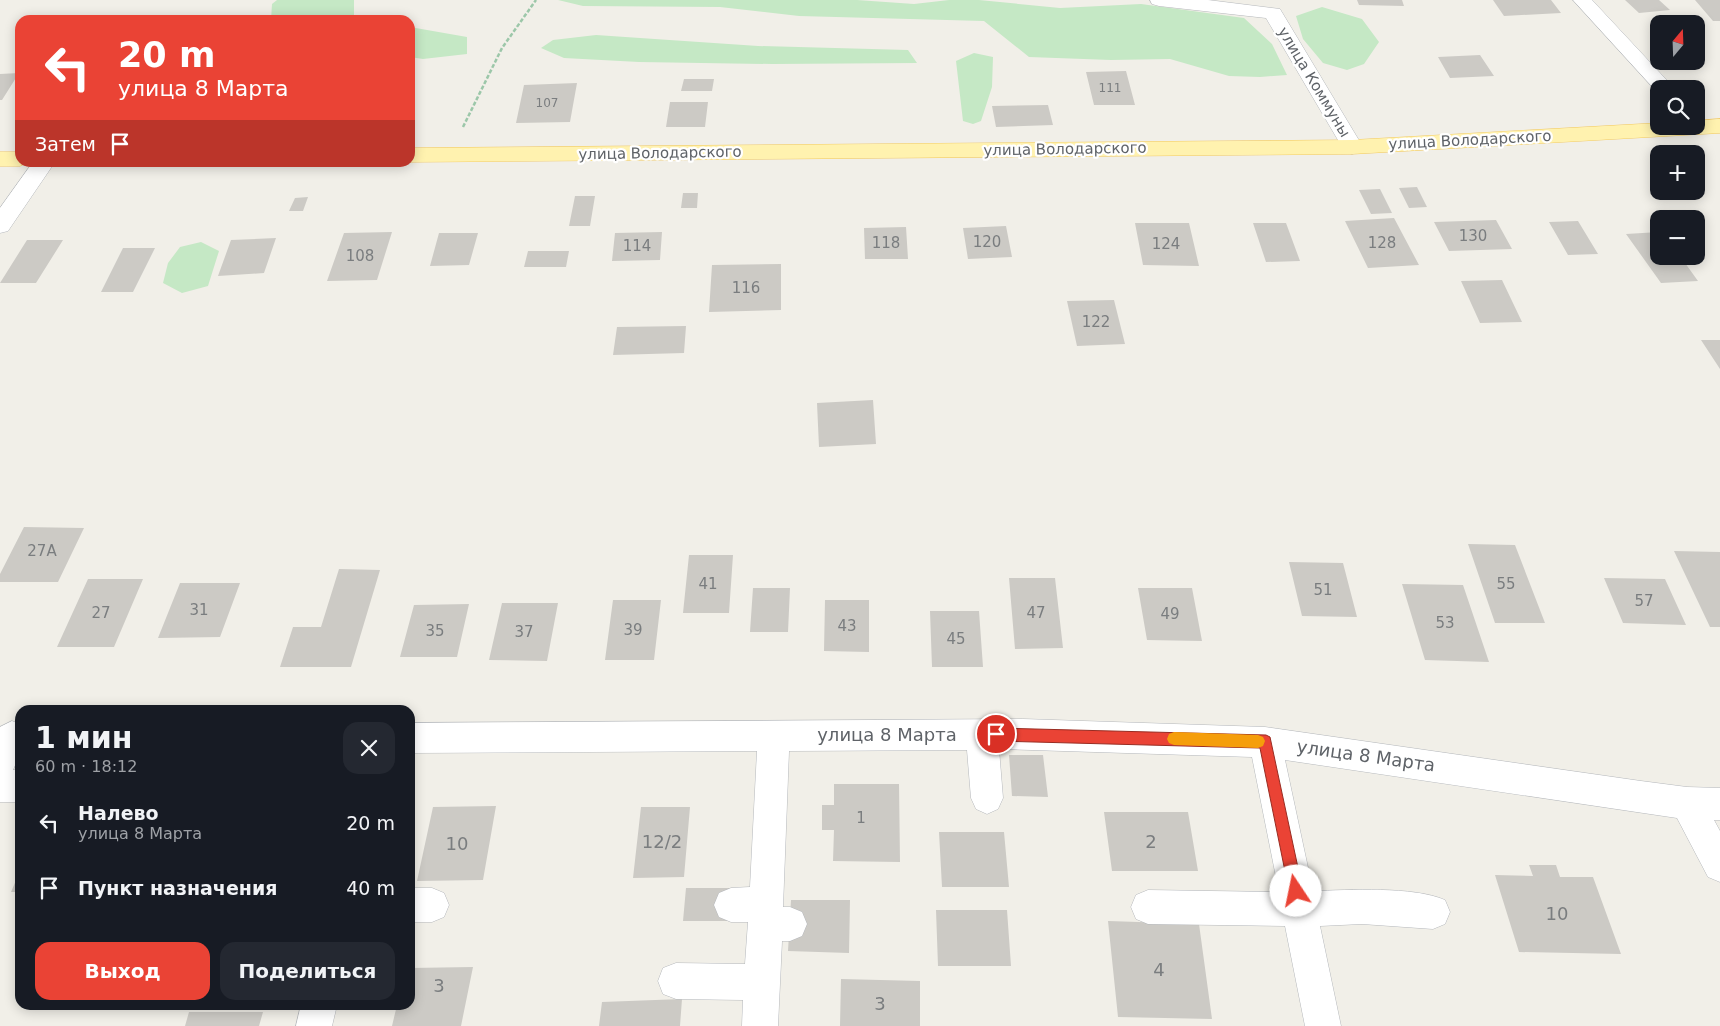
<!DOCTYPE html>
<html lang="ru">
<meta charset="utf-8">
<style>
body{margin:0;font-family:"DejaVu Sans",sans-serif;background:#242831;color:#f1f3f6;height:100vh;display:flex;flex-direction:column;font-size:19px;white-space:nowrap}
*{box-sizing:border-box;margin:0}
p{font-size:16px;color:#9ea1a6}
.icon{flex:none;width:28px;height:28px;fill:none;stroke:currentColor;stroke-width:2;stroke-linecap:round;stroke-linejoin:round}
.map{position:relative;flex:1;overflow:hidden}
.panel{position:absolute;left:15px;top:705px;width:400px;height:305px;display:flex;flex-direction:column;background:#171b24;border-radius:15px;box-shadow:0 2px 12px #0003}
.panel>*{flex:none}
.top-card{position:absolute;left:15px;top:15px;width:400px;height:152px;border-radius:15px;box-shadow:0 2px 12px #0003;background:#ea4335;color:#fff;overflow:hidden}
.needle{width:32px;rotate:19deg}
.buttons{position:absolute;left:1650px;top:15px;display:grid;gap:10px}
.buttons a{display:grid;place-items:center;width:55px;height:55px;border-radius:10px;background:#171b24;box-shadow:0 2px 12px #0003;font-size:25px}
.pin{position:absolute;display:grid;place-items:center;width:42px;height:42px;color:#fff;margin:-21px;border:2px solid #fff;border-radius:50%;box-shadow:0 1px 5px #0007}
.me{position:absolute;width:55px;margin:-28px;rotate:349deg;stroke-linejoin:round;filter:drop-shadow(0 0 4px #0008)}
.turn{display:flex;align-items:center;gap:18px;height:105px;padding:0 20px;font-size:22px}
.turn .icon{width:65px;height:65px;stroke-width:2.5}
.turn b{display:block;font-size:35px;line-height:42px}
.then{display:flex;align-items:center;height:48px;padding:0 20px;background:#0003;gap:10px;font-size:19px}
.round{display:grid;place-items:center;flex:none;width:52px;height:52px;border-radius:15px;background:#242831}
.overview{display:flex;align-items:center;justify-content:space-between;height:85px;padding:0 20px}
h1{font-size:30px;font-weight:800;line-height:38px}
.primary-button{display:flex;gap:10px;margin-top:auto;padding:10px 20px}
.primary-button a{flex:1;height:58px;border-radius:15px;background:#ea4335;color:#fff;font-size:20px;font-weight:800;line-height:58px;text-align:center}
.primary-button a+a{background:#242831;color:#f1f3f6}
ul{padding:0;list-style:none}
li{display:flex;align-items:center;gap:15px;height:65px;padding:0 20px}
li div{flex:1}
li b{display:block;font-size:19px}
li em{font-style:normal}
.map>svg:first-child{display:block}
.green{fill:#c5e8c5}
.building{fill:#cccac5}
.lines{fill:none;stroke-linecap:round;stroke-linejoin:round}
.minor-casing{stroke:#b5b8bc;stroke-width:1}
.major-casing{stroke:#f2c960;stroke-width:1}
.path{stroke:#9cc7a9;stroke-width:2.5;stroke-dasharray:4 2;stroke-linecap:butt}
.minor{fill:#fff;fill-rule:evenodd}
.major{fill:#fff2af;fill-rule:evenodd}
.route{fill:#ea4335;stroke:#982c22}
.slow{fill:#f59e0b}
.labels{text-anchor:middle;stroke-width:4.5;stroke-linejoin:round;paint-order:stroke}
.far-number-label{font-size:12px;fill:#7a7d7f}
.far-street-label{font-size:15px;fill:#5f6368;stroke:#fff}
.number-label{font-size:15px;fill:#7a7d7f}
.street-label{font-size:18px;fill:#5f6368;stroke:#fff}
.near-number-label{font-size:18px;fill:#7a7d7f}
</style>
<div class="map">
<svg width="1720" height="1026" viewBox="0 0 1720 1026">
<rect width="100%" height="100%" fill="#f1efe8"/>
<!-- green -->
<path class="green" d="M277 0H354V16L376 20H271L272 4Z
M558 0H857L914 4 949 0H979L1060 8 1141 4 1244 18 1272 44 1287 75 1260 77 1229 76 1170 59 1111 60 1029 57 984 21 799 16 720 7 583 6Z
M1322 7 1362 19 1379 42 1364 64 1347 70 1323 63 1303 39 1296 16Z
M410 27 467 37V54L423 59 410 57Z
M596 35 758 46 908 50 917 63 772 64 639 62 564 58 541 48 553 40Z
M974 53 993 57 992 87 981 121 973 124 963 121 956 61Z
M201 242 219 251 208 286 182 293 163 283 168 263 180 247Z"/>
<!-- building -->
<path class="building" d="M1357 0H1402L1404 6 1359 5Z
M1493 0H1551L1561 13 1504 16Z
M1625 0H1659L1670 10 1639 13Z
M1695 0H1720V21H1713Z
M1480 55 1494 76 1450 78 1438 57Z
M1126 71 1135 105H1094L1086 72Z
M19 73 2 100H0V74Z
M684 79H714L712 91H681Z
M577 83 570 122 516 123 524 85Z
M670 102H708L705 127H666Z
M1048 105 1053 125 996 127 992 106Z
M1417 187 1427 207 1409 208 1399 188Z
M1380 189 1392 213 1371 214 1359 190Z
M683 193H698L697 208H681Z
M575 196H595L590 226H569Z
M308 197 303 211H289L295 198Z
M1394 218 1419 265 1368 268 1345 221Z
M1496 220 1512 249 1449 251 1434 222Z
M1578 221 1598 254 1568 255 1549 222Z
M1135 223H1189L1199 266 1143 265Z
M1253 223H1286L1300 261 1266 262Z
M1006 226 1012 257 968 259 963 228Z
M906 227 908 259H865L864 228Z
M392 232 377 280 327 281 344 233Z
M662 232 660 260 612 261 615 233Z
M1659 232V256H1680L1698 281 1661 283 1626 234Z
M439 233H478L469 265 430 266Z
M276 238 264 273 218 276 231 240Z
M27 240H63L36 283H0Z
M123 248H155L133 292H101Z
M528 251H569L566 267H524Z
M781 264V310L709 312 712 265Z
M1502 280 1522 322 1480 323 1461 281Z
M1114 300 1125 344 1077 346 1067 301Z
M686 326 684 353 613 355 617 327Z
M1701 340H1720V369Z
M873 400 876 444 819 447 817 403Z
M24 527 84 528 58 582H0V574Z
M1468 544 1515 545 1545 623H1495Z
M1674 551 1720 552V627H1710Z
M689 555H733L729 613H683Z
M1289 562 1343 563 1357 617 1302 616Z
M339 569 380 570 351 667H280L293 627H321Z
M1009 578H1055L1063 648 1015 649Z
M1604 578 1665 579 1686 625 1623 623Z
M88 579H143L114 647H57Z
M180 583H240L220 637 158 638Z
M1402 584 1463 585 1489 662 1425 660Z
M753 588H790L788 632H750Z
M1138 588H1192L1202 641 1147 640Z
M613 600H661L654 660H605Z
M825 600H869V652L824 651Z
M502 603H558L547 661 489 660Z
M469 604 457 657H400L414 605Z
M930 611H979L983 667H932Z
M1009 755H1043L1048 797 1012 796Z
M834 784H899L900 862 833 861 834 830H822V805H834Z
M496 806 483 880 417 881 433 807Z
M641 807H690L684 877 633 878Z
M1104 812H1188L1198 871H1112Z
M939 832H1004L1009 887H942Z
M1529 865H1556L1560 877H1593L1621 954 1519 952 1495 875 1533 876Z
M20 871V892H11Z
M686 888H732L730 921H683Z
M791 900H850L849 953 788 951Z
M936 910H1007L1011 966H938Z
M1108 921 1199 924 1212 1019 1118 1017Z
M473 967 461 1026H392L397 1005H410V968Z
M841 979 920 981V1026H840Z
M682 999 680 1026H599L602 1002Z
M189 1012H263L259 1026H185Z"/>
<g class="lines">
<!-- minor casing -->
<g class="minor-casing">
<path id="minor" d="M1150 0H1208L1280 9 1363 147 1359 152 1352 154 1345 152 1266 18 1159 6 1152 4Z
M1573 0H1592L1675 89H1659L1658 93Z
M33 162H55L8 231 0 233V208Z
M1023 719 1265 727 1641 781 1687 787 1720 788V820H1714L1720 831V882L1708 877 1677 818 1285 760 1313 891C1349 890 1413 886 1445 900L1450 912 1445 924 1433 929 1362 924 1320 926 1341 1026H1305L1285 926 1148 924 1136 919 1131 907 1136 895 1148 890 1279 892 1252 757 999 749 1003 798 998 809 987 814 976 809 971 798 967 750 789 751 783 907H790L802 912 807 924 802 936 790 941H782L778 1026H742L743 1000 676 999 663 994 658 981 663 968 676 963 745 964 748 922H731L719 917 714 905 719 893 731 888 750 887 757 751 410 753V723Z
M12 721 20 724V754L13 770H20V802H0V727Z
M410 888H432L444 893 449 905 444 917 432 922H410Z
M301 1005H337L332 1026H296Z"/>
</g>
<!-- major casing -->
<g class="major-casing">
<path id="major" d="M1720 119V133L1352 154 410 162V148L1352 140 1659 123V126H1696V121Z
M0 152H20V162H29L20 166H0Z"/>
</g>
<!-- path -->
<path class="path" d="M463 127 502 48 536 0"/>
<!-- minor -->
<use href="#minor" class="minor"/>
<!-- major -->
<use href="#major" class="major"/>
</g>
<!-- route -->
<path class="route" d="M996 728 1266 735 1270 737 1303 891 1301 896 1296 898 1291 896 1289 891 1260 748 996 741 991 739 989 734 991 730Z"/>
<!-- slow -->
<path class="slow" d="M1174 732 1258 735 1263 737 1265 741 1263 746 1258 748 1174 745 1169 743 1167 739 1169 734Z"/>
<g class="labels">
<!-- far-number labels -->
<g class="far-number-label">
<text x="1110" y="92">111</text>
<text x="547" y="107">107</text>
</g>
<!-- far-street labels -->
<g class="far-street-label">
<text transform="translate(1314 82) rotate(59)" y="5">улица Коммуны</text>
<text transform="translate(1470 140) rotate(-3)" y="5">улица Володарского</text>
<text transform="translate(1065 149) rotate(-1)" y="5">улица Володарского</text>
<text transform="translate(660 153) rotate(-1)" y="5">улица Володарского</text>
</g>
<!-- number labels -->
<g class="number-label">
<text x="1473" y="241">130</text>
<text x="987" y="247">120</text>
<text x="886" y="248">118</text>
<text x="1382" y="248">128</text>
<text x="1166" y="249">124</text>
<text x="637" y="251">114</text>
<text x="360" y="261">108</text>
<text x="746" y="293">116</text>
<text x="1096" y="327">122</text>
<text x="42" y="556">27А</text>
<text x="708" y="589">41</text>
<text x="1506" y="589">55</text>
<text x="1323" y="595">51</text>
<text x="1644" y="606">57</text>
<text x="199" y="615">31</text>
<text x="101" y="618">27</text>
<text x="1036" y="618">47</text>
<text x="1170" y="619">49</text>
<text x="1445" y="628">53</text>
<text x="847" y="631">43</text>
<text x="633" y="635">39</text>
<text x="435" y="636">35</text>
<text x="524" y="637">37</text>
<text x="956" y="644">45</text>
<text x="861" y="823">1</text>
</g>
<!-- street labels -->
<g class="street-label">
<text x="887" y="741">улица 8 Марта</text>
<text transform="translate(1366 756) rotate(8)" y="6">улица 8 Марта</text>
</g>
<!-- near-number labels -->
<g class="near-number-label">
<text x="662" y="848">12/2</text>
<text x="1151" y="848">2</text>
<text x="457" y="850">10</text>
<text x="1557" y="920">10</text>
<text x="1159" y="976">4</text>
<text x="439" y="992">3</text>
<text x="880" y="1010">3</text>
</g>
</g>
</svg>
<div class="buttons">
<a><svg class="needle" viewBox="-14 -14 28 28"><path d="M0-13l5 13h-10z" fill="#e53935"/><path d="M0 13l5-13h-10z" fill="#9ea1a6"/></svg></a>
<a><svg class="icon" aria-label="search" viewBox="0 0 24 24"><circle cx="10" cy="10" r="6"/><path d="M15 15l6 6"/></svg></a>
<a>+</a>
<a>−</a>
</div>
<div class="pin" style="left:996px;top:734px;background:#d93025"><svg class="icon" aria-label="arrive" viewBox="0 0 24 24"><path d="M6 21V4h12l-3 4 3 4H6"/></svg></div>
<svg class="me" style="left:1296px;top:891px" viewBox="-20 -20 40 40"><circle r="19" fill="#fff"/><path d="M0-13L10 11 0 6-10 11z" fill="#ea4335"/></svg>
<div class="top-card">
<div class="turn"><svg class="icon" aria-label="left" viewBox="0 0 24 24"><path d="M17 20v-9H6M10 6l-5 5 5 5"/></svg><div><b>20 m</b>улица 8 Марта</div></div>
<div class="then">Затем<svg class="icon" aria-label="arrive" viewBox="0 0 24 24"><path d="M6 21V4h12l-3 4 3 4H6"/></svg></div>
</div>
<section class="panel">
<div class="overview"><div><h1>1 мин</h1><p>60 m · 18:12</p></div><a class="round"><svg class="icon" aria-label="close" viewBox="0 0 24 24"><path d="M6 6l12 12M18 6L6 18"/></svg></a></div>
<ul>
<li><svg class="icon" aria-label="left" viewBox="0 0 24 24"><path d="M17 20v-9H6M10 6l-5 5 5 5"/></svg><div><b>Налево</b><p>улица 8 Марта</p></div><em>20 m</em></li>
<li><svg class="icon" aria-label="arrive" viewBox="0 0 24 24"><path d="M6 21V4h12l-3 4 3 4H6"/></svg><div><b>Пункт назначения</b></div><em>40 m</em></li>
</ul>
<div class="primary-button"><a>Выход</a><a>Поделиться</a></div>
</section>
</div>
